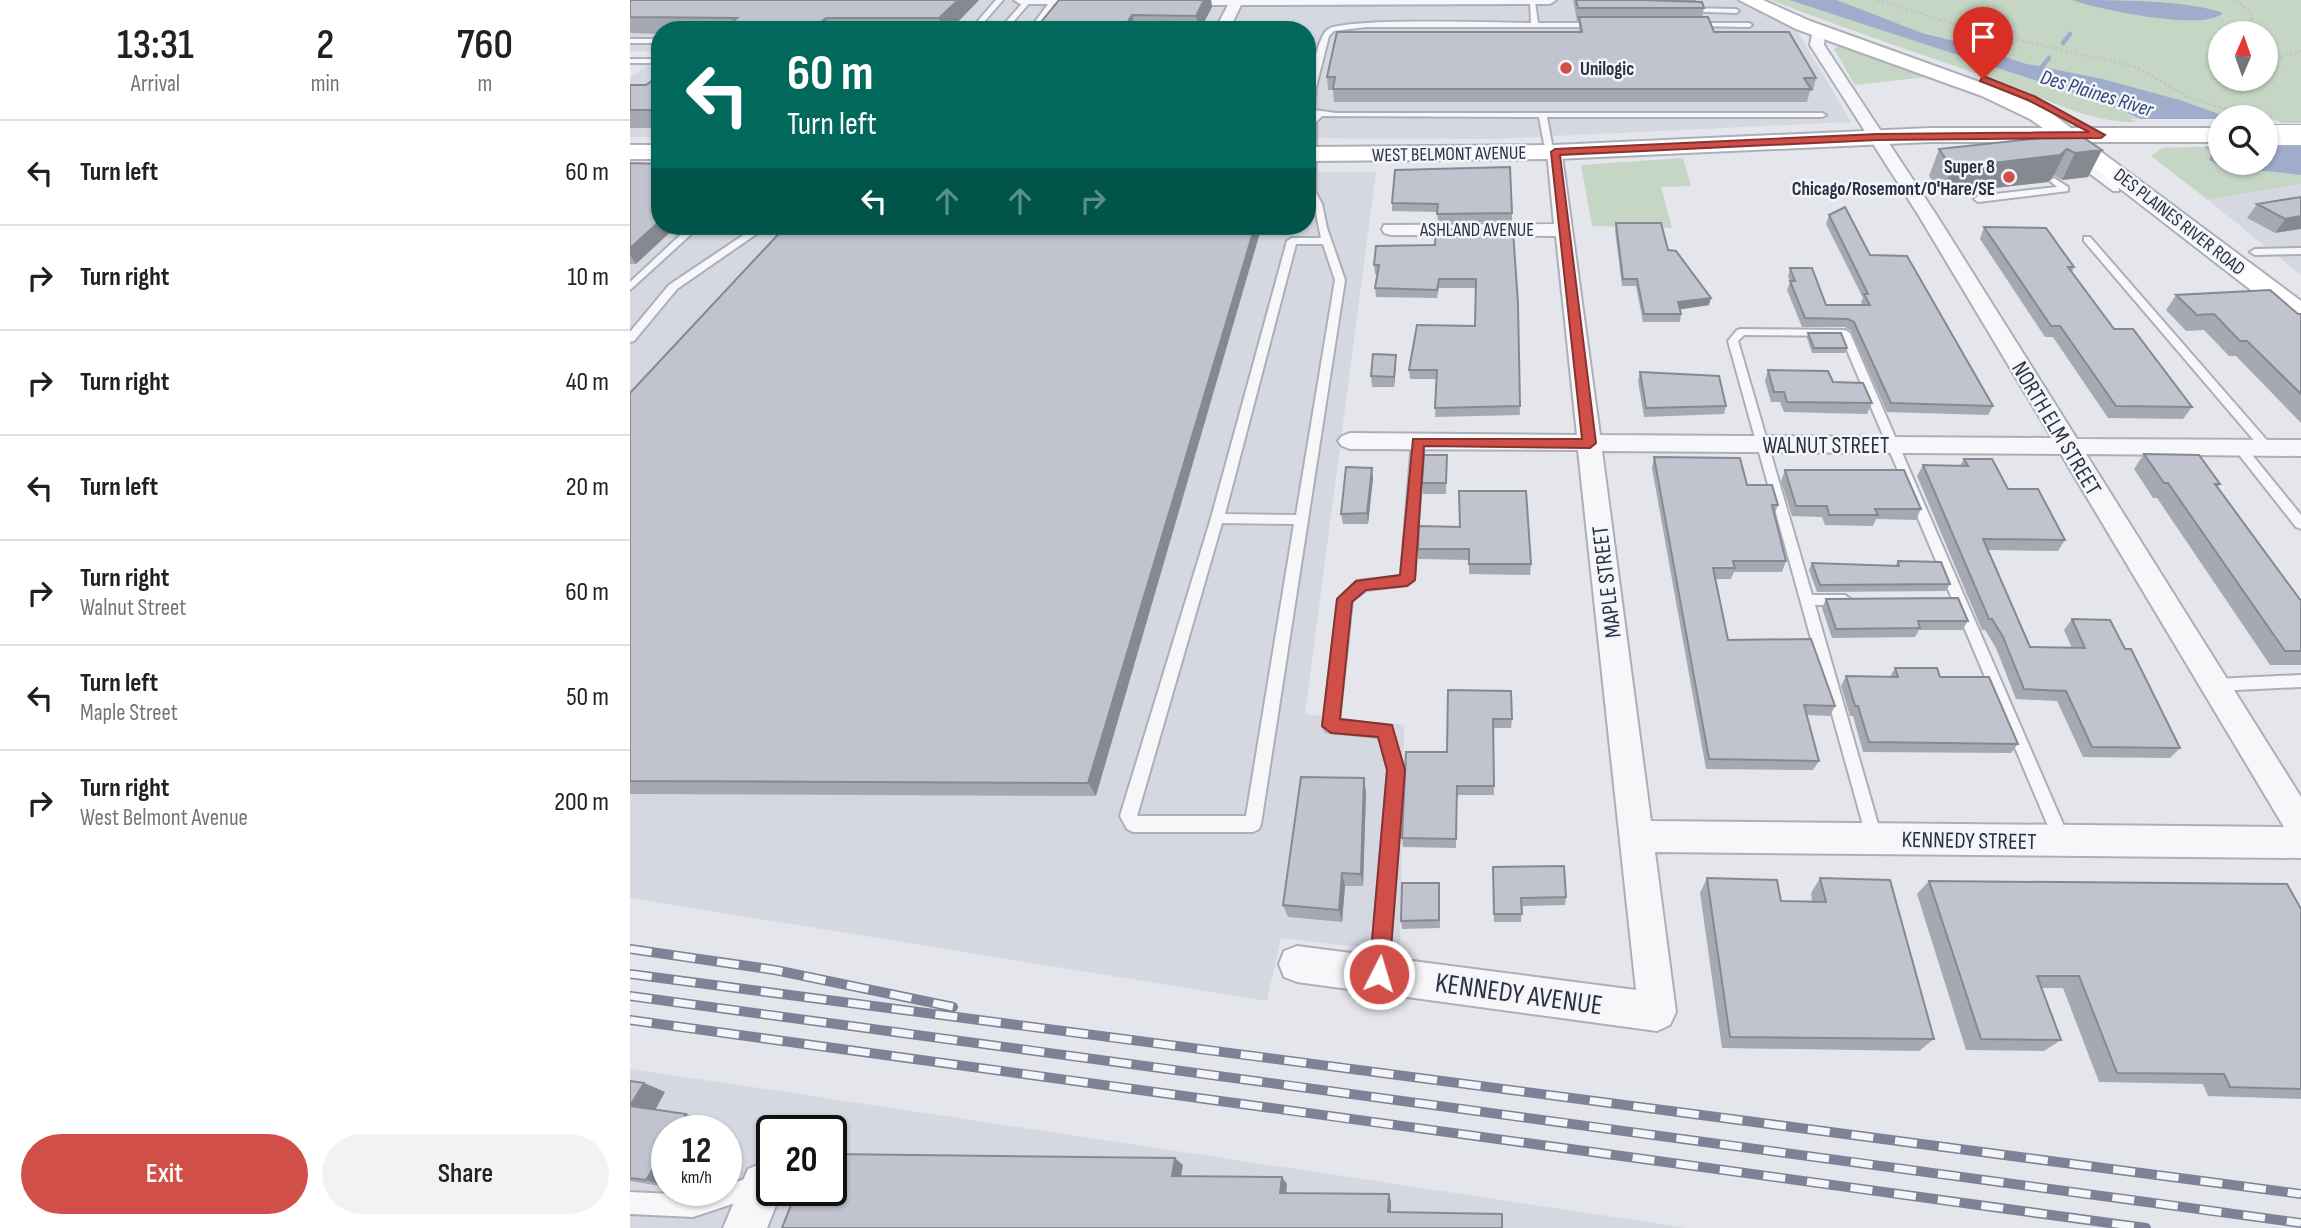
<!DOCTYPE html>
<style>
body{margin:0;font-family:"Sofia Sans Condensed",sans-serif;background:#f2f2f2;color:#202124;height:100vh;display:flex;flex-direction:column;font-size:26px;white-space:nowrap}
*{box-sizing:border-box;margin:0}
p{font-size:23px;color:#757577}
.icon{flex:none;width:38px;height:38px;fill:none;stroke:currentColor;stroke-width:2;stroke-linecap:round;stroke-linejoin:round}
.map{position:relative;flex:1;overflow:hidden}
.sheet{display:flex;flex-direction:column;background:#fff;width:630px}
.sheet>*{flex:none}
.hud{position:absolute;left:21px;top:21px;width:665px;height:214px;border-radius:28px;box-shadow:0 2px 5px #0004;background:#00695c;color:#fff;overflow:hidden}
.needle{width:46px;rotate:2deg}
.fabs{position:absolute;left:1578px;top:21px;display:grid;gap:14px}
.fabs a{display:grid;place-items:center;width:70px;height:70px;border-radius:50%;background:#fff;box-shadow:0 2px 5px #0004;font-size:35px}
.speed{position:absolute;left:21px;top:1115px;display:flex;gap:14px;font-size:35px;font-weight:700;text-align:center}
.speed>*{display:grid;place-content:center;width:91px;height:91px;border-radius:50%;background:#fff;box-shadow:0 2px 5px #0004;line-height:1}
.speed small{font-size:18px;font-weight:400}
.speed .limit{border:4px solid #111;border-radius:10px;background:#fff;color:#111}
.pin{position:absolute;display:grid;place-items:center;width:60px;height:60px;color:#fff;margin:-72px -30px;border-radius:50% 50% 50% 0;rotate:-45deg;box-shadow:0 0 7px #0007}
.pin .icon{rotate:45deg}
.me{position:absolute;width:77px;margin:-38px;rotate:5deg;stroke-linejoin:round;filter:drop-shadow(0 0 5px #0008)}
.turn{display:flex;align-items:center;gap:24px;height:147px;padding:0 21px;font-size:32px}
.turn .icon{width:91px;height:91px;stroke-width:2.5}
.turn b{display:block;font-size:49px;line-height:60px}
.lanes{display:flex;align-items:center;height:66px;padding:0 21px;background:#0003;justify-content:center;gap:35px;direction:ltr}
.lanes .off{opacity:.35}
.eta{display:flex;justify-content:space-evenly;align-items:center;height:119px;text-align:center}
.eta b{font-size:42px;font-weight:600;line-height:49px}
.button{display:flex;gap:14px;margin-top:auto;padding:14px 21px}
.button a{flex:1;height:80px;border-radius:42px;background:#d04f49;color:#fff;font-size:28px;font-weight:600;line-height:80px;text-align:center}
.button a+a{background:#f2f2f2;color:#202124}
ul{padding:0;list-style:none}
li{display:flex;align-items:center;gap:21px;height:105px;padding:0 21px;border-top:2px solid #e0e0e0}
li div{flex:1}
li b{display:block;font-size:26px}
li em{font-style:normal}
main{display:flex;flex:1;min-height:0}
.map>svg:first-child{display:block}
.built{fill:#d6d8e1;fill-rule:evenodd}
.green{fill:#c6d6c5;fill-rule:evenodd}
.water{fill:#9faccc}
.pier{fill:#e4e6ec}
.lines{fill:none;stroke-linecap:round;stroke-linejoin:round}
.stream{stroke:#9faccc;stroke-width:4.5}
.service-casing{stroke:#acafba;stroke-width:4}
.minor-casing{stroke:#acafba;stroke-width:4}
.secondary-casing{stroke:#acafba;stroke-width:4}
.path{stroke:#c2c3cb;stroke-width:2.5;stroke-dasharray:2.5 2.5;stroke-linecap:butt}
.service{fill:#f7f7fa;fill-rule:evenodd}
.minor{fill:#f7f7fa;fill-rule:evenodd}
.secondary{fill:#fff;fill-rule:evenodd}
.rail-casing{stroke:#7d8296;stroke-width:10}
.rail{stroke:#f4f5f9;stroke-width:7;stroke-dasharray:22;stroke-linecap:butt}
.secondary-bridge-casing{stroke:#acafba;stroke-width:22;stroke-linecap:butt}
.secondary-bridge{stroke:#fff;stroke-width:20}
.wall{fill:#a6a9b2}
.shaded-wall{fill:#878991}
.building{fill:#c1c4cf;stroke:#878991;stroke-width:2}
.route{fill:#d04f49;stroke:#87332f;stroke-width:2}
.poi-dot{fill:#d04f49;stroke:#f4f5f9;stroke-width:2.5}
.labels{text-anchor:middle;stroke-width:5;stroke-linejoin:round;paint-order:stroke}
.far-poi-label{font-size:19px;font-weight:bold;fill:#2b3045;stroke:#f4f5f9;text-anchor:start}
.far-street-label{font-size:19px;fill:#2b3045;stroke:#f4f5f9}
.far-water-label{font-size:21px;font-style:italic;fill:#34467a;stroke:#f4f5f9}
.street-label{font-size:23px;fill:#2b3045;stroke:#f4f5f9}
.near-street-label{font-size:28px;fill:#2b3045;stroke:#f4f5f9}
</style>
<main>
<section class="sheet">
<div class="eta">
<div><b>13:31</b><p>Arrival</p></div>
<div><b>2</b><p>min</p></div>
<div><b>760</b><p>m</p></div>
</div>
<ul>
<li><svg class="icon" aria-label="left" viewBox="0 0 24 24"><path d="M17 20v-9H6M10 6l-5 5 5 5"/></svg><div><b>Turn left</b></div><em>60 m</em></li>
<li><svg class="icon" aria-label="right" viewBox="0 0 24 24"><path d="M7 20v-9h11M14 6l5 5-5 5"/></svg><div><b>Turn right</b></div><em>10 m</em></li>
<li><svg class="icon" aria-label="right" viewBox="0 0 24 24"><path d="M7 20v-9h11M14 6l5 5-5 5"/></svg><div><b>Turn right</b></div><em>40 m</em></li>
<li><svg class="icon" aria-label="left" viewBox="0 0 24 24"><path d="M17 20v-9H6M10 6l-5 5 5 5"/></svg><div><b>Turn left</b></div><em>20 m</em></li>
<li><svg class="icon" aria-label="right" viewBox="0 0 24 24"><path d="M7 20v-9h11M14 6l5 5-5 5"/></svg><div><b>Turn right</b><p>Walnut Street</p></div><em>60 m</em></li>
<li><svg class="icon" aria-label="left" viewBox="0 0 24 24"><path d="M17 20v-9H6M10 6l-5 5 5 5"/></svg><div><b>Turn left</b><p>Maple Street</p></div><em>50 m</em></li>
<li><svg class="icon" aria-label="right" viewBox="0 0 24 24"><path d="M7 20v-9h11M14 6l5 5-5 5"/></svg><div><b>Turn right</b><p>West Belmont Avenue</p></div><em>200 m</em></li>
</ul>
<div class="button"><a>Exit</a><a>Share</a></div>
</section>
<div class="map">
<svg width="1671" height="1228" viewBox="0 0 1671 1228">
<rect width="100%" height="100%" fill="#e4e6ec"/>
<!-- built -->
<path class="built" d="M0 0H1106L1165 27 1221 122 863 139 677 138V30H30V52L0 51Z
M30 55V137H0V78Z
M0 171 30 226H677V172H746L675 714 774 725 770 952 651 938 637 1001 0 898Z
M1671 184V275L1578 200Z
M0 1069 149 1091 1057 1228H0ZM37 1130H96V1190H37ZM142 1130H201V1190H142Z"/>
<!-- green -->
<path class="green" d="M1141 0H1159L1417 83 1472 102 1509 119H1501L1507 122C1455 122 1422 100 1374 83 1297 56 1218 30 1141 0Z
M1207 0H1671V123H1652L1636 117H1598L1550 100 1473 79 1393 63 1349 47 1292 33ZM1591 33H1636V79H1591Z
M1209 46 1217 47 1296 77 1225 85 1204 49Z
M1591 146V163H1636L1671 146V184L1578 200 1521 156 1532 148Z
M1053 158 1061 186 1031 187 1042 228 962 226 951 165Z"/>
<!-- water -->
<path class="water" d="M1159 0H1207L1292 33 1349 47 1393 63 1473 79 1550 100 1598 117H1591V163H1636V132L1671 146V175L1591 166 1579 160 1583 151 1472 102Z
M1442 0C1483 0 1559 0 1593 13 1574 32 1467 9 1442 0Z"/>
<!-- pier -->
<path class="pier" d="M1501 119H1591V146L1571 147Z"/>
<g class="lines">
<!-- stream -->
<path class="stream" d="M1433 43 1440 34
M1407 73 1419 58"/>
<!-- service casing -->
<g class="service-casing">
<path id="service" d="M366 0H373L347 30H340Z
M395 0H402L376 30H369Z
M421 0H427L406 30H399Z
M900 1 905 2 908 23H967L970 25 967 27H736L704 31 699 36 686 87 684 110 706 113H1192L1196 115 1192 117H917L922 144 929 152 925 154 914 144 909 117 692 116 686 122 685 191 692 204 697 228 715 280 631 824 629 829 623 832H503L497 829 490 816 581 518 657 241 662 238H691L684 204 677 192V127L678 121 684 115 677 114C677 97 685 41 697 30 712 17 871 23 901 23ZM666 244H693L705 280 666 515 595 514ZM592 523 664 524 616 816H507Z
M1054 8 1106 9 1109 11 1106 13 1052 11Z
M1064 23H1119L1122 25 1119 27 1062 26Z
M0 39H30V43H0Z
M0 59H30V63H0Z
M1443 157H1449L1489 187V191H1483L1443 161Z
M1424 178 1438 187V191L1348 202 1344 199 1348 196 1427 187 1420 181Z
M60 226H70L0 290V282Z
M127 226H138L47 289 4 341 0 342V332L39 285Z
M1454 237H1460L1641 445V451H1633L1454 241Z
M1671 248V254L1625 255 1620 252 1625 249Z
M1111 329 1215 330 1220 333 1440 840 1438 845 1432 848 1426 845 1424 840 1211 336 1114 335 1108 341 1182 595H1215L1222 600 1215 605H1185L1252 838 1250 843 1244 846 1238 843 1098 341 1107 330Z
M788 438 794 442 784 580 777 585 736 590 722 601 709 720 760 726 774 770 758 974 756 981 749 983 742 981 740 974 758 770 749 737 701 732 696 731 693 726 708 599 727 581 771 576 782 442Z
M1610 444 1614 445 1671 515V529L1666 527 1606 451 1604 448Z
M1671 675V687L1585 691 1580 689 1578 685 1580 681 1585 679Z
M125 1176 132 1180 136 1187 132 1194 63 1217 0 1214V1192L63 1195 81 1190H96V1185Z"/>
</g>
<!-- minor casing -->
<g class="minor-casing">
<path id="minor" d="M384 0H472L466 4H390Z
M539 0H926L920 4 611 5 599 30H585L598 5H545Z
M1183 28 1195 31 1194 45 1307 216 1447 439 1671 440V456L1456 454 1671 797V858L1025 852 1046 1012 1040 1025 1027 1031 667 982 654 977 649 964 654 951 667 946 1006 990 948 450 720 449 712 446 708 441 712 436 720 433 947 435 926 236 761 235 754 233 752 229 754 225 924 224 917 152 925 147 931 148 970 435 1422 438 1289 216 1180 45ZM972 451 1431 454 1654 827 1021 821Z
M133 1163 142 1167V1190H152L137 1228H93L118 1169Z"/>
</g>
<!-- secondary casing -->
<g class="secondary-casing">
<path id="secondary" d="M1109 0H1133L1180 21 1366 88 1416 109 1441 128H1591V142H1458L1671 301V324L1661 321 1430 142H1300L925 159 677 161V147L925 145 1300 128H1413L1400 119 1352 96 1166 29Z
M0 145H30V159H0Z"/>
</g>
<!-- path -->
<path class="path" d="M1247 0 1344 30 1506 67 1556 96 1607 113 1610 117
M1606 0 1622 14 1620 33
M1636 61 1671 51
M1608 113 1631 112"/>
<!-- service -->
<use href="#service" class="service"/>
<!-- minor -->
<use href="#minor" class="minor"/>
<!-- secondary -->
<use href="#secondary" class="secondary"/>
<!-- rail casing -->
<g class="rail-casing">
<path id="rail" d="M0 949 145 970 323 1007
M0 974 1671 1194
M0 996 1671 1223
M0 1020 1516 1228"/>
</g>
<!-- rail -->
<use href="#rail" class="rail"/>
<!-- secondary-bridge casing -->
<g class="secondary-bridge-casing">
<path id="secondary-bridge" d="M1636 135H1671"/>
</g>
<!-- secondary-bridge -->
<use href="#secondary-bridge" class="secondary-bridge"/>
</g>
<!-- wall -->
<path class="wall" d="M0 0H349L320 30H30V34L0 33Z
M429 0H581L582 7 570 30H413L411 22Z
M943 0H1066V2L1074 8 1072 17 1084 32 1186 78 1183 91H1180L1177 102H704L703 90H698L697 77 949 32V21H947Z
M30 75V128H0V85H16Z
M1448 134 1472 150 1458 177 1432 180 1424 175 1418 182 1311 194 1299 176 1309 149Z
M0 163 6 264H0Z
M765 170 882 213V222H808L807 212 762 211V203Z
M1671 197 1645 233 1617 218 1627 204Z
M1199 215 1240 255 1363 406 1358 415 1257 412 1221 331 1215 327H1172L1157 290 1160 282 1158 276 1160 268 1196 305H1233L1231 302 1233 298 1196 224Z
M986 223 1038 250 1079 305 1050 309 1051 314 1050 322H1013L1006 286H992L985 230Z
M156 226 466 796 0 794V393Z
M1354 227 1444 267 1442 272 1484 329 1562 407 1553 419 1478 418 1423 337H1415L1350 239Z
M883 230 890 415 805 417 807 379H780L779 370 845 326 846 288H809L807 298 746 297 745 288 747 274H745L744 265 805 245Z
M1546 295 1671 314V423L1606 356H1599L1574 330 1556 331 1536 310Z
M1178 333 1217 348 1215 353H1182L1177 338Z
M766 355V365L764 387H742L741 376Z
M1138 370 1203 382 1242 403 1237 414 1154 412 1150 402H1141L1135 381Z
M1010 372 1096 406 1094 414 1014 417 1008 381Z
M1514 454 1590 484 1588 487 1671 601V665H1640L1527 498H1523L1504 469Z
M817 455 816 494H793L792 483Z
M1024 457 1148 505 1144 516 1156 561 1152 572H1104L1101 579H1085L1098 640 1205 706 1200 716 1177 715 1189 761 1183 770 1076 769 1022 468Z
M1334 459 1378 489 1435 540 1428 551 1358 550 1400 647 1442 648 1434 630 1442 619 1495 649 1550 748 1540 758 1453 757 1427 701 1386 699 1366 648 1355 630H1352L1287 476 1293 465 1330 466Z
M1155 470 1291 509 1286 520 1246 519 1243 526 1195 525 1192 517 1162 516 1151 481Z
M743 478 738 524H713L711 514Z
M789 526 901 564 900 575 839 574V560L788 559V549Z
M1268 561 1320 584 1316 591 1187 592 1179 570 1182 563 1265 566Z
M1196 599 1338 621 1332 630H1289L1285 637 1202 638 1192 608Z
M1265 668 1310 677 1388 744 1381 753 1233 752 1223 716H1220L1211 686 1216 676 1260 677Z
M818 690 882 719 881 728H863L864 795H827L826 848 773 847 772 838 817 752Z
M736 792 733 886H715L712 922 658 917 653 905Z
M863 867 936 897 935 905 892 906 891 922H864Z
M1077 878 1151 901 1182 902 1181 893 1190 878 1304 1039 1289 1051 1092 1048 1070 893Z
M1299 881 1671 909V1099L1578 1096 1573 1084 1469 1082 1433 988H1411L1431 1040 1414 1051 1336 1050 1287 894Z
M809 883 810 928 772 929 771 921Z
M0 1081 14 1083 35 1092 25 1110 77 1122 72 1130H37V1187L0 1181Z"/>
<!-- shaded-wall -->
<path class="shaded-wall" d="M328 0H349L320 30H314L309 18Z
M574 0H581L582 7 570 30H569L566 16Z
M502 15 506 30H499L497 23Z
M196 18 201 30H182Z
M1437 149 1424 175 1418 182 1311 194 1322 168Z
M1472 150 1458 177 1432 180 1445 153Z
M1671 216V229L1645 233 1655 219Z
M30 221V226H47L6 264 0 255V248Z
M625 226H632L466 796 458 783Z
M1081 298 1079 305 1047 310 1048 302Z
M766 355V365L764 387V377Z
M742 468 743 478 738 524 737 513Z
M734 778 736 792 733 886 731 874Z
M712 873 715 886 712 922 709 910Z
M14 1083 35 1092 23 1114 0 1106Z
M56 1114 77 1122 72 1130H46Z
M37 1146V1186L16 1180Z
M545 1158 553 1165 550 1182 542 1176Z
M652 1177 657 1184 656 1199 650 1193Z
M759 1194 761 1201V1218L758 1212Z"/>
<!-- building -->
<path class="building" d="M0 0H328L309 18H196L182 30H91L107 18 0 17Z
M429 0H574L566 16 502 15 497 23 411 22Z
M946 0H1014L1072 2 1074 8H948Z
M949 17H1078L1084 32H1159L1186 78H1174L1181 89H703L705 77H697L707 32H952Z
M30 75V110H0V85H16Z
M1448 134 1472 150 1445 153 1437 149 1430 155 1322 168 1309 149Z
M0 163 30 164V221L0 248Z
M880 167 882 213 807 214 808 204 762 203 765 170Z
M1671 197V216L1655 219 1627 204Z
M1215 207 1240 255 1277 256 1363 406 1261 403 1224 322 1218 319 1175 318 1160 281H1165L1160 268H1182L1196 305H1240L1234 294H1238L1199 215Z
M986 223H1031L1038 250 1046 251 1081 298 1048 302 1051 314H1014L1007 279H993Z
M156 226H625L458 783 0 781V393Z
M1354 227 1416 228 1444 267H1438L1484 329H1503L1562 407 1486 406 1430 326H1421Z
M806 229 883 230 888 304 890 406 805 408 807 370H779L787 325 845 326 846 279H809L807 290 745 288 749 265H744L746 246 805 245Z
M1640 290 1668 314H1671V394L1617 341H1610L1584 314 1567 315 1546 295Z
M1178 333H1211L1217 348H1184Z
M743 354 766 355 764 377 741 376Z
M1138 370 1198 371 1203 382 1233 383 1242 403 1157 402 1154 392H1144Z
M1010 372 1089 376 1096 406 1016 408Z
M1514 454 1569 455 1590 484H1585L1671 601V651H1655L1538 483H1534Z
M794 455H817L816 483H792Z
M1024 457 1110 458 1117 485H1142L1148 505H1142L1156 561H1103L1105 568H1083L1098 640 1181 639 1205 706 1174 705 1189 761 1079 759Z
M1334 459H1362L1378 489H1408L1435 540 1353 539 1400 647 1455 648 1442 619 1480 620 1495 649H1501L1550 748 1462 747 1436 691 1394 689 1373 637 1362 619H1359L1293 465 1338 466Z
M716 467 742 468 737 513 711 514Z
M1155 470H1274L1291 509H1245L1248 515H1199L1197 506H1166Z
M829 491H896L901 564H839V549H788L789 526 830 527Z
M1268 561 1311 562 1320 584 1190 585 1182 563 1269 566Z
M1328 598 1338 621H1288L1290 628 1206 629 1196 599Z
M1265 668H1307L1310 677H1359L1388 744 1239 742 1228 706H1225L1216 676 1268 677Z
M818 690 881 691 882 719H863L864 786H827L826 839 772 838 776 752H817Z
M671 777 734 778 731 874 712 873 709 910 653 905Z
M934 866 936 897 891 898 892 914H864L863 867Z
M1077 878 1147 880 1151 901 1196 902 1190 878 1260 880 1304 1039 1100 1037Z
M1299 881 1657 884 1671 909V1089L1600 1087 1594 1074 1487 1073 1449 976H1407L1431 1040 1351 1039Z
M772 883H809V920L771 921Z
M0 1081 14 1083 0 1106 56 1114 46 1130H37V1146L16 1180 0 1178Z
M201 1154 545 1158 542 1176 652 1177 650 1193 759 1194 758 1212 872 1214V1228H152L167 1190H201Z"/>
<!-- route -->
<path class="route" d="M1353 76 1404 96 1475 135 1471 138 1247 140 930 155 966 443 960 448 794 446 785 580 777 586 736 590 722 602 710 719 762 725 775 770 759 974 756 981 749 984 742 981 739 974 757 770 748 737 701 733 692 726 707 599 726 581 770 575 783 439H952L921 152 925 149 1247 134 1459 132 1398 100 1350 81Z"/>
<!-- markers -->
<g class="poi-dot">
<circle cx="936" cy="68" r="7"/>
<circle cx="1379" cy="177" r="7"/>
</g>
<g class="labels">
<!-- far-poi labels -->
<g class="far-poi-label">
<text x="950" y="75">Unilogic</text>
<text x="1365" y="173" text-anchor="end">Super 8<tspan x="1365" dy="22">Chicago/Rosemont/O'Hare/SE</tspan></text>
</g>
<!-- far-street labels -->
<g class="far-street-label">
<text transform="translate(819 153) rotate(-1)" y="7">WEST BELMONT AVENUE</text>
<text transform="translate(1550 221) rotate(38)" y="7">DES PLAINES RIVER ROAD</text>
<text x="847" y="236">ASHLAND AVENUE</text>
</g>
<!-- far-water labels -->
<g class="far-water-label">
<text transform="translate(1467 93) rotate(17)" y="7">Des Plaines River</text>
</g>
<!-- street labels -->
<g class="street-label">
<text transform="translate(1427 428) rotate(59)" y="8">NORTH ELM STREET</text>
<text x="1196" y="453">WALNUT STREET</text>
<text transform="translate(976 582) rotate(-97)" y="8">MAPLE STREET</text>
<text transform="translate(1339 840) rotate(1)" y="8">KENNEDY STREET</text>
</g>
<!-- near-street labels -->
<g class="near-street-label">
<text transform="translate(889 993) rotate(8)" y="10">KENNEDY AVENUE</text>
</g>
</g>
</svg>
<div class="fabs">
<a><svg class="needle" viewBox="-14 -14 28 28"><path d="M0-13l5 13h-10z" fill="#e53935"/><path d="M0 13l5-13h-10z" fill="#757577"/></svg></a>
<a><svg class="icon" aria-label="search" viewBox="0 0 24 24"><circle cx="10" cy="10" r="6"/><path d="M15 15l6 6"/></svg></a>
</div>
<div class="speed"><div>12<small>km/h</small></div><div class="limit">20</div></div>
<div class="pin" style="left:1353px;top:79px;background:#d93025"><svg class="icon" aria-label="arrive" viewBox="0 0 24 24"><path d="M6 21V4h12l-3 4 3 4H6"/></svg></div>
<svg class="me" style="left:749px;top:974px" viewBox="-20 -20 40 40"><circle r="17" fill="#d04f49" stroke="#fff" stroke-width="3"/><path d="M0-11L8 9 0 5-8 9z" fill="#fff"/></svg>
<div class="hud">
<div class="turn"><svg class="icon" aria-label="left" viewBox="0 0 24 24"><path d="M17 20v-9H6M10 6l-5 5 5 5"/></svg><div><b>60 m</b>Turn left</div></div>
<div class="lanes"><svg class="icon" aria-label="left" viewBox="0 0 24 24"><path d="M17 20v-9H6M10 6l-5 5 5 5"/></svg><svg class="icon off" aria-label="ahead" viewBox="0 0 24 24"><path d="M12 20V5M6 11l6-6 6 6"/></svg><svg class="icon off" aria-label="ahead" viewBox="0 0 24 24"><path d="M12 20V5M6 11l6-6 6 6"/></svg><svg class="icon off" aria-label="right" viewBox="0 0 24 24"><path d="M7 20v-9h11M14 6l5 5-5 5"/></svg></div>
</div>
</div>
</main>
